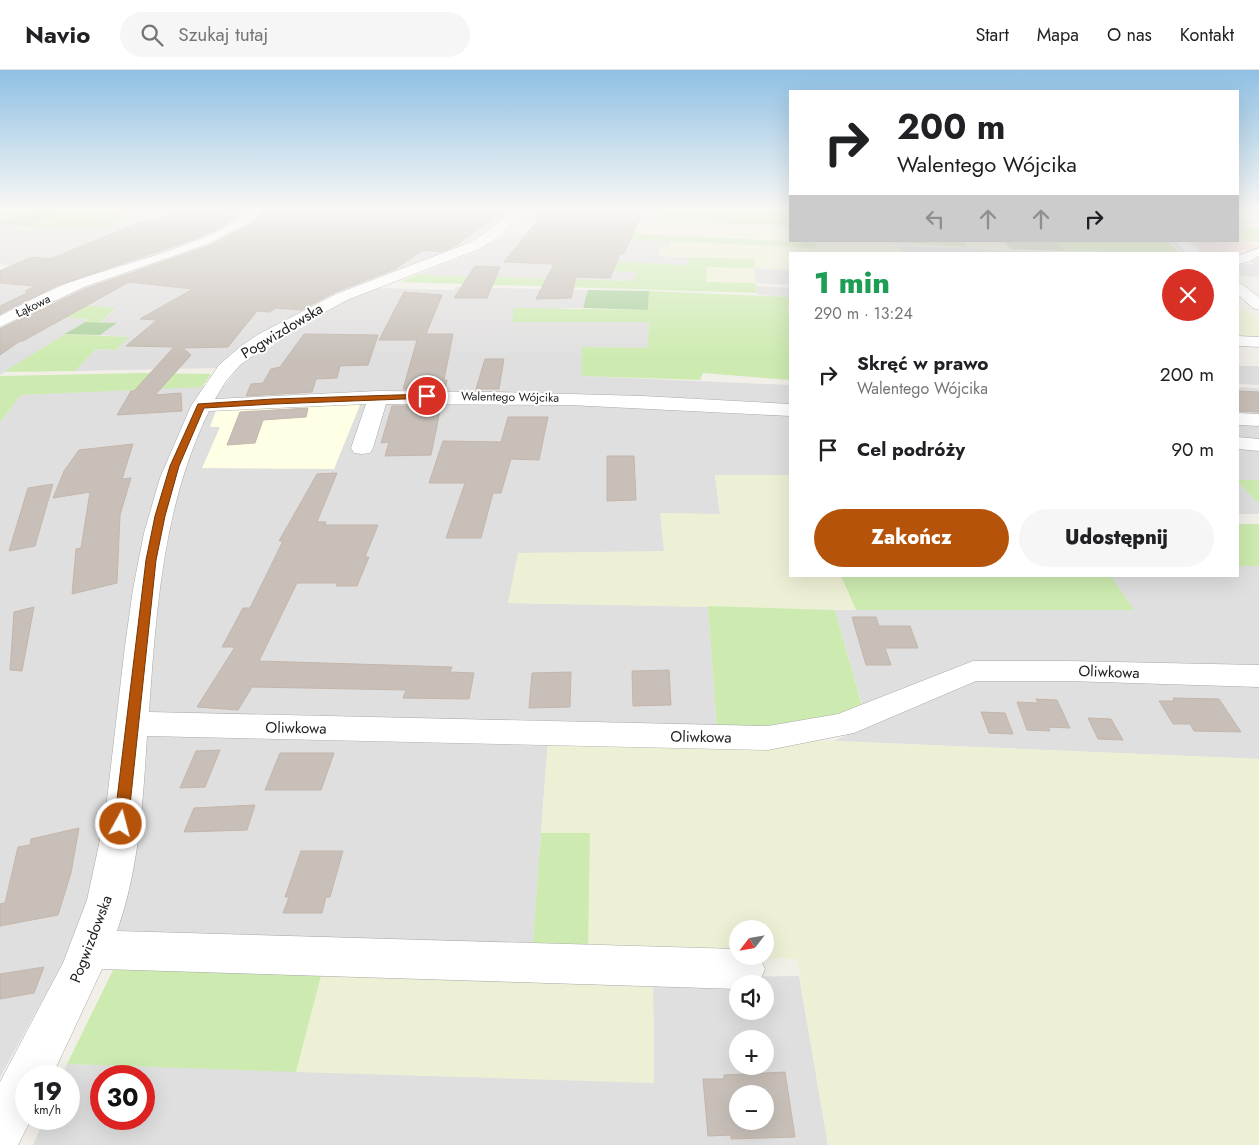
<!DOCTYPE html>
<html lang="pl">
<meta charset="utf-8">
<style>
body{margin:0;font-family:Jost,sans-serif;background:#f6f6f6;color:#202124;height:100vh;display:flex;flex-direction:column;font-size:19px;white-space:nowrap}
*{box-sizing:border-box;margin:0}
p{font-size:16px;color:#757577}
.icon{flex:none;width:28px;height:28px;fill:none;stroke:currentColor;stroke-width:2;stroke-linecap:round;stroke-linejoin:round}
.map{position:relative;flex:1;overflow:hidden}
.details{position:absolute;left:789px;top:182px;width:450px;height:325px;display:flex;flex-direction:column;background:#fff;border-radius:0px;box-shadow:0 5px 20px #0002}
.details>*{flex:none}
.top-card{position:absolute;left:789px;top:20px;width:450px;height:152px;border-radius:0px;box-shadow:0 5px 20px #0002;background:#fff;color:#202124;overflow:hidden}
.needle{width:32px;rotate:239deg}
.controls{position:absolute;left:729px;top:850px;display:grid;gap:10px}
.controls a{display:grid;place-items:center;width:45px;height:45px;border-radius:50%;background:#fff;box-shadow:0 5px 20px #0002;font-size:25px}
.speed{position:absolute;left:15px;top:995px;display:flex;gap:10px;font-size:25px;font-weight:700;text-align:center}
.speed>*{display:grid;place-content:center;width:65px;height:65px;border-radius:50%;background:#fff;box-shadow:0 5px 20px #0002;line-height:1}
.speed small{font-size:12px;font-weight:400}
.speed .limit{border:8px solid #d22;background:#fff;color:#111}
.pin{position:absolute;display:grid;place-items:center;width:42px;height:42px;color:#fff;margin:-21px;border:2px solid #fff;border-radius:50%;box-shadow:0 1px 5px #0007}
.me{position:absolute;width:55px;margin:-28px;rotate:7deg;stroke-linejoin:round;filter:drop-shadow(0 0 4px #0008)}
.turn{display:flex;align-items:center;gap:18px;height:105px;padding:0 25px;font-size:22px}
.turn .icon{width:65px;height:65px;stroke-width:2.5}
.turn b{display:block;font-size:35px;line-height:42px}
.lanes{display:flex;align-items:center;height:48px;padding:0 25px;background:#0003;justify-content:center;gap:25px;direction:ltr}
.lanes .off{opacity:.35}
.round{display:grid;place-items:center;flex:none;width:52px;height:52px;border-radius:26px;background:#f6f6f6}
.summary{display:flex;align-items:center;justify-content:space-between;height:85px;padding:0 25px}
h1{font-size:30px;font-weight:800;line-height:38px;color:#1e9e55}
.action{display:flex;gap:10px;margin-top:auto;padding:10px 25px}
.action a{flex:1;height:58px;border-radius:30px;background:#b45309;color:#fff;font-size:20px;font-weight:800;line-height:58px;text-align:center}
.action a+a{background:#f6f6f6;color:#202124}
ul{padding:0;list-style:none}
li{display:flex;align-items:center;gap:15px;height:75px;padding:0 25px}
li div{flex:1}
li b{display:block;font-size:19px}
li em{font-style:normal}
header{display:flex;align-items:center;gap:30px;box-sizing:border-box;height:70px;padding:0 25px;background:#fff;border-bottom:1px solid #e0e0e0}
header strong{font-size:24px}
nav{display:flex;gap:28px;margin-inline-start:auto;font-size:18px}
.search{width:350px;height:45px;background:#f6f6f6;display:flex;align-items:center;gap:12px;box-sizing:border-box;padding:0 18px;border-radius:28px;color:#757577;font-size:19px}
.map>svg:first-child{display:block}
.residential{fill:#e0dfdf;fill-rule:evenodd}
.commercial{fill:#f2dad9}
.education{fill:#ffffe5}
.construction{fill:#c7c7b4}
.farmland{fill:#eef0d5;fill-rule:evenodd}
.grass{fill:#cdebb0}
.forest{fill:#add19e}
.building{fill:#c7bfb8;stroke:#c4b6ab;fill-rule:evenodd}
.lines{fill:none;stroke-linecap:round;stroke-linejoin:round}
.minor-casing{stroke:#a9a9a9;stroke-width:1}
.minor{fill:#fff;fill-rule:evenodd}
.route{fill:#b45309;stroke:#753606}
.labels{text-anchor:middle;stroke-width:4;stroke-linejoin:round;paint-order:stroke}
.far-street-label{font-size:12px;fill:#222;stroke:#fff}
.street-label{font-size:15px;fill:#222;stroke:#fff}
</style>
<header>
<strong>Navio</strong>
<div class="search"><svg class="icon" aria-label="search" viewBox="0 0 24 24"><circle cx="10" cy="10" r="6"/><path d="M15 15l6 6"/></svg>Szukaj tutaj</div>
<nav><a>Start</a><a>Mapa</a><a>O nas</a><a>Kontakt</a></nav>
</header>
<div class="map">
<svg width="1259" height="1075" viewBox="0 0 1259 1075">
<rect width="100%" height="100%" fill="#f2efe9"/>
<!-- residential -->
<path class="residential" d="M144 139 250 144 228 159 11 245 90 249 0 305V201L11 195 0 194V154L96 160Z
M262 139H512L476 171 340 222 312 237 217 298 75 301 96 279 116 280 128 267 100 265 116 254 101 252 116 239 45 232 248 153 263 143Z
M530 139H582L665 143 662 149 590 146 585 153 518 150Z
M507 163 671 171 668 178 658 186 687 187 688 195 577 190 581 199 638 202 634 211 417 205 468 185 499 169Z
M900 176 1083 184H904Z
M1259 184V207L1238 206V194H1253L1250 190Z
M754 198 790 200V215L756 213Z
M756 216 790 218V227L758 225Z
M456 217 588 220 583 238H558L649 252 647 278 582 277V306L790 315V405H715L720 444 664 481 508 533 708 536 718 675 548 670 532 883 75 871 0 1007V352L21 325 225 315 238 297 250 287 305 252 348 230 377 218 454 220Z
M1238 293 1240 296H1259V315L1238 314Z
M1238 317 1259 318V410H1238Z
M1238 412 1259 434V444H1238Z
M1238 496H1259V689L834 671 868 655 835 540H1133L1111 506H1238Z
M799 906 828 1075H33L44 1049H69V1006H62L67 994 654 1012 653 908ZM738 914H765V941H738ZM738 969H765V996H738ZM101 1006H144V1049H101ZM738 1024H765V1051H738Z"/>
<!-- commercial -->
<path class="commercial" d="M1238 167 1249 171 1259 178V181L1243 180 1238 188V184H1205L1191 171H1238Z"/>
<!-- education -->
<path class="education" d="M362 330 334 399 202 398 220 357H210L217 338Z"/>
<!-- construction -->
<path class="construction" d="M1005 171H1056L1065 181 1010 179Z"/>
<!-- farmland -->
<path class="farmland" d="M33 139H144L130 145Z
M667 151 790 156V169L556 158 585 153 665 157Z
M671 171 814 178 817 172 900 176 904 184H790V200L754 198 756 213 706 212V197L753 198 755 190 658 186 660 177 668 178Z
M957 171H1005L1010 179 967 177 965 172Z
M1238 240 1248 241 1259 249V267H1238Z
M715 405H790V506H841L856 540 508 533 518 483 664 481 660 443 720 444Z
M548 670 718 675 834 671 1259 689V1075H828L797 889 588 883 590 763H541ZM738 859H765V886H738Z
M322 902 653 908 654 1013 296 1002Z"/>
<!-- grass -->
<path class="grass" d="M0 139H33L130 145 96 160 29 156 55 145 39 144 0 151Z
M582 139H728L790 142V156L667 151 662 149 665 143Z
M1238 159H1259V171H1245L1238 167Z
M624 163 790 171 817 172 815 178 621 169Z
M874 171H957L965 172 967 177Z
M1056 171H1168L1179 183 1065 181Z
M687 187 755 189 754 198 707 197 706 212 756 213 757 223 400 212 417 205 633 211 637 202 571 199 577 190 688 195Z
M649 221 790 227 788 243H790V310L703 303 700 310 582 306V277L647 278 649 252H512L514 238 648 240Z
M45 232 116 238 101 252H85L89 249 19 245Z
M65 264 129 267 116 280 96 279 75 301 4 302Z
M143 303 211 304 202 317 21 325 0 352V306Z
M1238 410H1259V434L1238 412Z
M1238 454H1259V496H1238Z
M841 506H1111L1134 540H856Z
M708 536 835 540 863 639 828 652 717 660Z
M541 763H590L588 883H532Z
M116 894 322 902 296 1002 67 994Z"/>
<!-- forest -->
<path class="forest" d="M149 139H252L250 144Z
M39 144 56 145 29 156 0 154V151Z
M588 220 649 221 648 240 583 238Z
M85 252 117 253 100 265 65 264Z"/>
<!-- building -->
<path class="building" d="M264 139H507L453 177 441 182 423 180 395 199 335 222 301 240 276 238 269 242 257 241 228 277 183 278 191 285 155 325 181 323 182 341 117 345 131 321H134L174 277 126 276 157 250 140 249 193 219 129 212 23 271H20L0 285V259L85 219 209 176 252 154 257 148H259Z
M545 141 594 143 595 141 633 143 641 146 624 184H620L610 208 576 207 571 228 536 229 554 194 504 192Z
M174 143 237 147 215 160 192 170 56 216 0 244V236L29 222 25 221 35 216 0 213V201L32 187 50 189 143 151 155 152Z
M475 196 500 197 487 228H454Z
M404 222 442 225 426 264H453L444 310H447L445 320 403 319 417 270H379Z
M304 264 378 265 368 295 340 296 337 308 316 309 312 322 246 326 251 314 263 313 271 299 280 297Z
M485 289H504L499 319H476Z
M1238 321 1259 322V342L1238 341Z
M392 336H441L431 385 385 386 389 372 381 373Z
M308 338 306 347 263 350 255 373 227 375 240 342Z
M508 347H548L539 390 511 389 501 423H493L481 468H446L465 413H429L443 371 501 372Z
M133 374 122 409 131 408 120 445 117 513 72 524 76 479 81 478 90 422 53 428 64 401 79 380Z
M607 386H634L636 430 607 431Z
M337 403 317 452H326L325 455H378L365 487H369L357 516H336L338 513H297L259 591 452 597 450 602 474 603 469 629 403 628 406 620 252 617 238 640 197 637 235 577H222L243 538H250L283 471H279L317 404Z
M53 414 35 476 9 481 28 418Z
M34 537 22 601 10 600 14 542Z
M852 547H876L879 556H910L918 578H885L891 595H866Z
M669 600 671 635 633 636 632 601Z
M571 602 570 637 529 638 532 603Z
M1173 628 1219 629 1241 662 1194 661 1190 654H1173L1159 631H1174Z
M1036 629 1057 630 1070 658 1048 657 1050 661 1027 660 1017 632 1038 633Z
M981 642 1005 643 1013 664 989 663Z
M1088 648 1111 649 1123 670 1098 669Z
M220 680 205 717 180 718 196 681Z
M280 683H334L321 720H265Z
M255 735 247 760 184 762 194 738Z
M79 758 71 803 58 845 0 856V834L5 833 18 777 30 775 31 769Z
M301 781H343L330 827H326L322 843H283L289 827H285Z
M44 897 34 923 0 929V904Z
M785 1002 795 1067 731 1069V1065L708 1066 703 1009H724V1005ZM738 1024H765V1051H738Z"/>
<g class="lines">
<!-- minor casing -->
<g class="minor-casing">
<path id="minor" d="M250 139H262L251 152 208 174 84 217 0 257V246C25 233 50 219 77 210 122 194 218 172 250 139Z
M514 139H527L497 168 479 179 347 230 277 268 240 295 226 311 215 329 378 321 496 322 643 326 790 334V346L569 335 386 334 373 378 370 383 362 384 354 383 351 378 366 334 209 341C163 435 156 540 149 642L768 656 838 644 973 591H1068L1259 595V617L1068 611H976L854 663 768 680 147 666C143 731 139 799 117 861L738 879V886H759L765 899 759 913 738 914V919L102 899 52 1006H26V1049H31L18 1075H0V1012L63 893 87 830 105 747 125 576 133 519 144 463 160 408 191 336 219 295 241 276 259 264 336 224 469 173 487 162Z
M1238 142 1259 143V151L1238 150Z
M1174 171H1189L1202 184H1187Z
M1259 178V186L1248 192 1238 194V186Z
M1238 213 1243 215 1259 227V240L1253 238 1238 225Z
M1238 266 1259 267V277L1238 276Z
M1238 343 1259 344V356L1238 355Z
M1238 367 1259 369V381L1238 379Z"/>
</g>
<!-- minor -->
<use href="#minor" class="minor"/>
</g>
<!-- sky -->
<linearGradient id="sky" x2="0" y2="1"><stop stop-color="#8fc0e4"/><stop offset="0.48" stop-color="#f9f8f5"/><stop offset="1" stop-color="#f9f8f5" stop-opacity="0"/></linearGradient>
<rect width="1259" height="289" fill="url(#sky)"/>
<!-- route -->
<path class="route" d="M427 324 431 326 430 328 273 334 204 338 179 396 165 446 156 490 128 754 126 758 121 760 116 758 114 754 146 490 155 446 170 396 198 334 273 329Z"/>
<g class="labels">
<!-- far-street labels -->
<g class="far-street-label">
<text transform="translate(33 236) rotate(-26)" y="4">Łąkowa</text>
<text transform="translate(510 327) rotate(1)" y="4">Walentego Wójcika</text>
</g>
<!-- street labels -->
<g class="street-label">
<text transform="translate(282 261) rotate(-31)" y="5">Pogwizdowska</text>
<text transform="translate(1109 602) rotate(2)" y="5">Oliwkowa</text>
<text transform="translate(296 658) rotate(1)" y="5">Oliwkowa</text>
<text transform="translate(701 667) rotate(1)" y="5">Oliwkowa</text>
<text transform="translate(91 869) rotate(-69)" y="5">Pogwizdowska</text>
</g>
</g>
</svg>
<div class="controls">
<a><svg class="needle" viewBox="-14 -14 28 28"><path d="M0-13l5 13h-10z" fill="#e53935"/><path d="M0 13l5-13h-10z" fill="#757577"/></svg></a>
<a><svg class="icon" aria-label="sound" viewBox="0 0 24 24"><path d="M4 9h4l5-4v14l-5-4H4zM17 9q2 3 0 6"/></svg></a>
<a>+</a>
<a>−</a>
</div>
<div class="speed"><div>19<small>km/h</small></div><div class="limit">30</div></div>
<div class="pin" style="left:427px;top:326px;background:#d93025"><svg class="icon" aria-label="arrive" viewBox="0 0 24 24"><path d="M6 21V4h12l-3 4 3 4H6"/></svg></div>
<svg class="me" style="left:121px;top:754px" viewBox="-20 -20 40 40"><circle r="17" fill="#b45309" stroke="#fff" stroke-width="3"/><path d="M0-11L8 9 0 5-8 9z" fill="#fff"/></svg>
<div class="top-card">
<div class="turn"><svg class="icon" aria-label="right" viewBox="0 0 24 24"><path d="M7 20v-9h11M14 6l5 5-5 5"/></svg><div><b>200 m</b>Walentego Wójcika</div></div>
<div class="lanes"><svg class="icon off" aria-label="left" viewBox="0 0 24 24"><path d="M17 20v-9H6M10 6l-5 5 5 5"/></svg><svg class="icon off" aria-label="ahead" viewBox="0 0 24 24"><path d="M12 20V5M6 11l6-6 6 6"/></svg><svg class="icon off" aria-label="ahead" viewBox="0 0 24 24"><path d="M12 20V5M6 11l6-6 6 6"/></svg><svg class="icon" aria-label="right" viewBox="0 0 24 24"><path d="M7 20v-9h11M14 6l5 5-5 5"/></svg></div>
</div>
<section class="details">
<div class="summary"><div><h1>1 min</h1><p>290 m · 13:24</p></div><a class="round" style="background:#d93025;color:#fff"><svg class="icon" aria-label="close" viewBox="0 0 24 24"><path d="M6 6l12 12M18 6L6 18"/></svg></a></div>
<ul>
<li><svg class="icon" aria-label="right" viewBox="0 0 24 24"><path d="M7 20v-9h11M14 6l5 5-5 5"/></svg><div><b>Skręć w prawo</b><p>Walentego Wójcika</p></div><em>200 m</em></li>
<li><svg class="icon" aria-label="arrive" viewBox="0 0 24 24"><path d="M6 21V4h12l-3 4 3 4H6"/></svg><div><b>Cel podróży</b></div><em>90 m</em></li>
</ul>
<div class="action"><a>Zakończ</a><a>Udostępnij</a></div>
</section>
</div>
